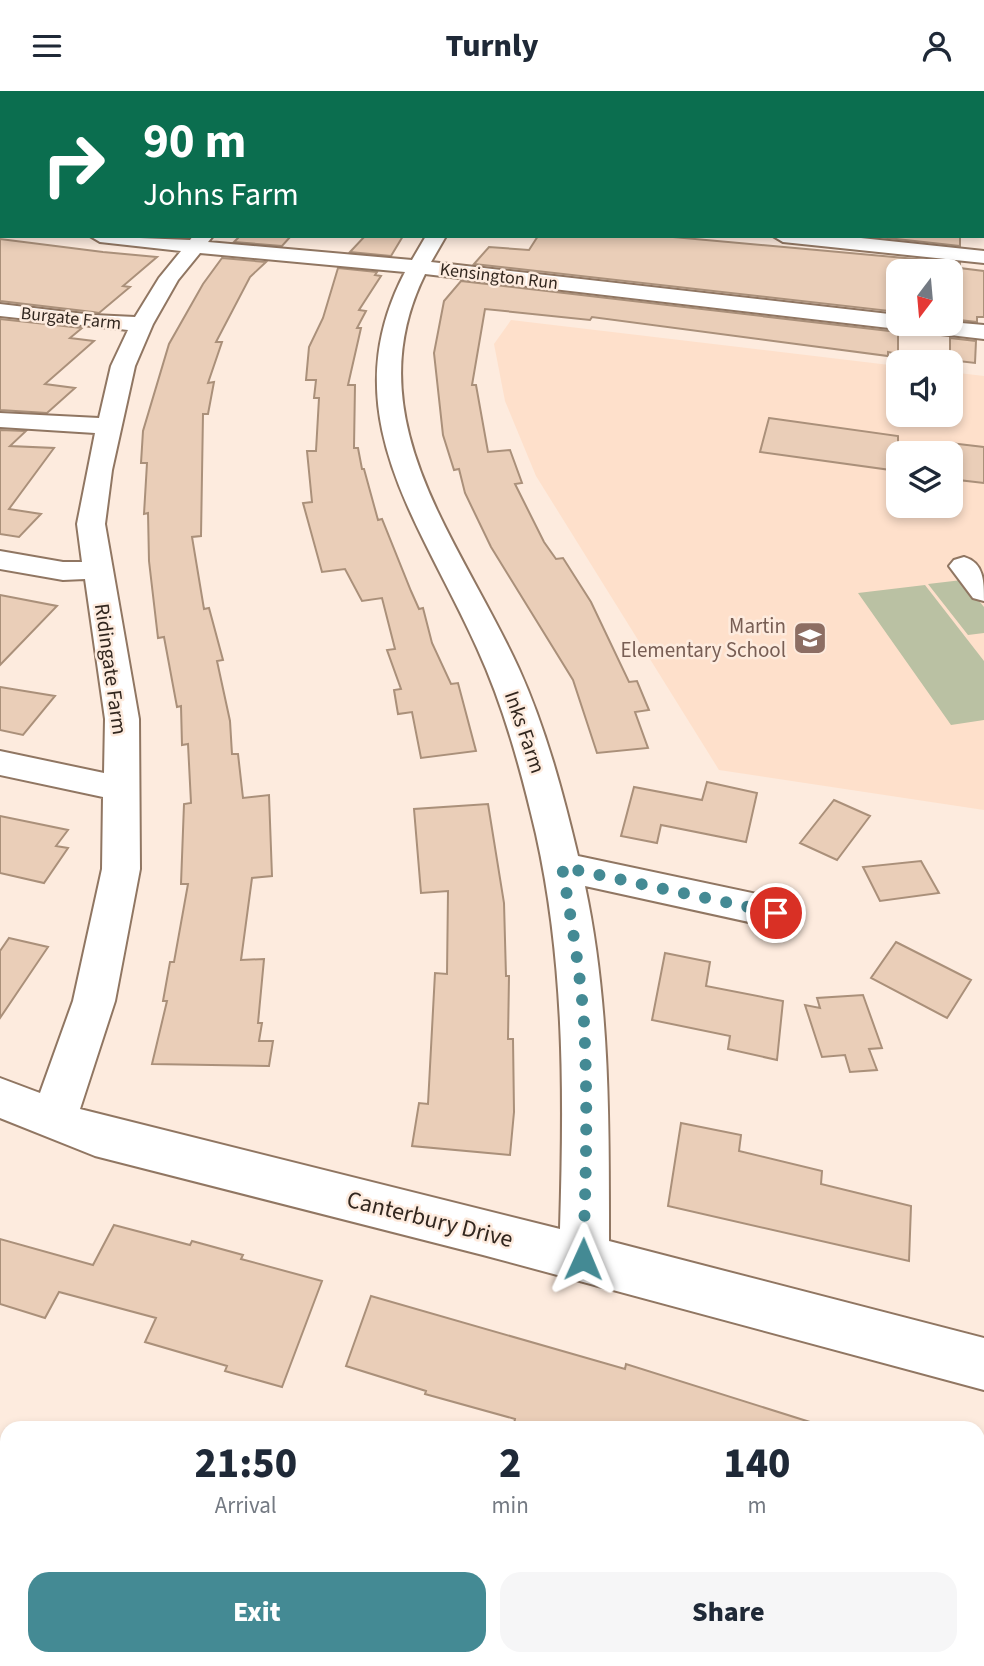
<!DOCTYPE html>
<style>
body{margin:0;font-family:"Source Sans 3",sans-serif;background:#f6f6f7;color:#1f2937;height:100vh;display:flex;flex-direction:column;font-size:26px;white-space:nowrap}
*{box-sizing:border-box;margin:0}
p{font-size:23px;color:#747a83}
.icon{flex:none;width:38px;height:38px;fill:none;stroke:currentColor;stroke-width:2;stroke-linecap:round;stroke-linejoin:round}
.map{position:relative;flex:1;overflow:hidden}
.panel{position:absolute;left:0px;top:1330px;width:985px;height:245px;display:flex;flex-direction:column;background:#fff;border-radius:21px 21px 0 0;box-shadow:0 4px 10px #0003}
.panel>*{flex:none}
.banner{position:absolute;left:0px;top:0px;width:985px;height:147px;box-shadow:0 4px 10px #0003;background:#0b6e4f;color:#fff;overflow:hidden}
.needle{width:46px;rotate:196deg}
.buttons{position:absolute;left:886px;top:168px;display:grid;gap:14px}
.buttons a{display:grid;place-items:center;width:77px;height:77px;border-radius:14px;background:#fff;box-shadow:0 4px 10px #0003;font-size:35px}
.pin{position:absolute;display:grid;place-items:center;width:60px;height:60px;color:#fff;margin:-30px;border:4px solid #fff;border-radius:50%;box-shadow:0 2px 7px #0007}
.me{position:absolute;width:77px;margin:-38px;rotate:1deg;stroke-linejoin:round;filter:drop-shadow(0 0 5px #0008)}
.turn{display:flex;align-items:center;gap:24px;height:147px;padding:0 28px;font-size:32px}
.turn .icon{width:91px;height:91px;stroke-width:2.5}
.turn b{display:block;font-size:49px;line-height:60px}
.eta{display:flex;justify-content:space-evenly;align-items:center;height:119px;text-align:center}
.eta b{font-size:42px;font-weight:800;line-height:49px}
.button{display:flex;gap:14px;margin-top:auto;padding:14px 28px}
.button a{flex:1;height:80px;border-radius:21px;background:#448a94;color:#fff;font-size:28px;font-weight:800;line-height:80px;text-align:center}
.button a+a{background:#f6f6f7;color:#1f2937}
header{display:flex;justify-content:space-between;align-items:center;height:91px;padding:0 28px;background:#fff;font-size:32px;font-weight:800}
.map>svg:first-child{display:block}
.built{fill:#fee0cb;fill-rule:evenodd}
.green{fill:#bac1a3}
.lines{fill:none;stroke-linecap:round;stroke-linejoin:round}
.stream{stroke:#60787b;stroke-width:9}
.building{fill:#eaceb8;stroke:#aa907a;stroke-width:2}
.minor-casing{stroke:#907662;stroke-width:4}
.minor{fill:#fff;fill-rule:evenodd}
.route{stroke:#448a94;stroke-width:12;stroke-dasharray:0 21.6}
.labels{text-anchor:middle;stroke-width:5;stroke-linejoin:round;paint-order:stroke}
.far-street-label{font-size:18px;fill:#32271f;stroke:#fdebde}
.education-label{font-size:21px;fill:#785e54;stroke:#fdebde;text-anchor:end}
.street-label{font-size:21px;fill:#32271f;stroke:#fdebde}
.near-street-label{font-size:24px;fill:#32271f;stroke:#fdebde}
</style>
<header><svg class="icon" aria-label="menu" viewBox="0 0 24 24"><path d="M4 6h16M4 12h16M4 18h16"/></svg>Turnly<svg class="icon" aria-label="person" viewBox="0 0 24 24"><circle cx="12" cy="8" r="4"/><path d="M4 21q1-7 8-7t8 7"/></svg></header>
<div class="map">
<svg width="984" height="1575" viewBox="0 0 984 1575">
<rect width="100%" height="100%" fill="#fdebde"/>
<!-- built -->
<path class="built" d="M511 229 898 275V324H950V281L984 285V719L719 679 536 385 505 310 494 253ZM898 362H950V415H898Z"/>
<!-- green -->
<path class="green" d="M962 489 984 516V542L968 544 928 493Z
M925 494 984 570V629L951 634 858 502Z"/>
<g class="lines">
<!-- stream -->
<path class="stream" d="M242 0 261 2"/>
</g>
<!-- building -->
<path class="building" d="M240 145H291L282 155 234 151Z
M365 145H403L391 165 350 161Z
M538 145H662L960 172V177L984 180V226H977V231L950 228V180H898V221L474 173 489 156 529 159Z
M869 145H960V155Z
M0 148 103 161 157 166 123 195 130 196 99 222 93 221 0 210Z
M222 167 266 171 250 186 216 251H222L208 292 214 291 208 323H203L201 445 192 446 204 518 209 517 223 569 217 570 230 630 232 663H238L243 707 269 704 272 785 252 787 241 869 264 868 258 932H262L259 950H273L269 975 152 973 167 910H163L170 871H174L188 793H181L184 713 191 712 188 653 182 654 181 615 177 616 164 546 158 547 149 470 148 422 144 423 147 372H141L143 340 169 253 203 193Z
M338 177 377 181 375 184 381 185 359 219 366 220 357 237H361L348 294H355L354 357H358L362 378H364L378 429 382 428 411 500 419 518 423 517 432 552 451 593 458 592 476 660 421 667 412 621 398 623 394 599 401 598 387 559 395 558 382 507 362 510 345 478 322 481 303 412 312 411 307 360H316L319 307H314L316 289H306L309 256 323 227Z
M461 190 898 241V263L888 261V265L592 226 590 229 485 218 472 294H476L488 361 510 359 522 392 515 393 544 451 556 468 563 467 591 511 629 591 637 590 649 619 635 621 648 657 597 662 573 589 491 456 465 402 459 378 454 379 443 344 434 262 444 210Z
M0 228 82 237 70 247 94 250 45 293 75 297 47 322 0 319Z
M950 247 976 250 975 272 950 269Z
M769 327 898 345V380L760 361Z
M0 339 26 340 10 355 54 357 9 418 41 423 19 446 0 443Z
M950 352 984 356V392L950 388Z
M0 504 57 515 0 574Z
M0 596 55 605 23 644 0 639Z
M707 691 757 702 746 751 661 734 657 752 621 745 634 696 702 709Z
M834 709 870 725 837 769 800 752Z
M488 713 504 812 506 885H509L508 948H513L514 1021 510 1064 412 1055 419 1012 428 1013 435 882 447 883 448 800 421 802 414 718Z
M0 725 68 739 56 755 68 757 44 792 0 782Z
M921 770 939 802 880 810 863 776Z
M9 847 48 856 0 927V860Z
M896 851 971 889 947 927 871 887Z
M665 862 710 871 706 895 783 910 777 969 728 958 730 945 652 929Z
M863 904 882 957 869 958 877 979 850 981 845 964 822 966 805 914 820 917 817 907Z
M681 1032 741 1044 739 1060 822 1080 821 1093 911 1115 909 1170 668 1115Z
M114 1134 190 1154 192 1150 243 1164 241 1168 322 1190 282 1296 225 1280 227 1275 145 1251 156 1227 59 1201 45 1227 0 1213V1148L93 1174Z
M371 1205 625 1278 626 1273 810 1331 809 1337H513L515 1328 425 1303 426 1300 346 1275Z"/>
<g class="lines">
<!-- minor casing -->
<g class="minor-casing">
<path id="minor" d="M827 0H843V2H827Z
M0 3H2V13H0Z
M0 59H2V69H0Z
M0 128H2V140H0Z
M90 145 190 149 193 145H213L208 151 412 169 426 145H446L431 171 898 224V233L950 231 984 234V248L425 183C353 329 461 450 519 578 546 638 563 702 578 765L776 807 790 811 796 822 790 833 776 837 585 795C610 912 609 1031 609 1150L984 1247V1299L483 1164 95 1065 0 1027V987L40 1002 73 910 102 778 103 706 0 684V660L104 682 105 628 85 488 63 489 0 478V460L63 471H82L77 433 95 342 0 336V322L99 327 111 275 128 239 0 225V213L93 224 135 226 159 187 181 160 100 151ZM200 162 405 181C331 323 420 430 477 557 504 616 521 679 536 743 565 873 564 1005 560 1138L80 1018 115 910 140 778 139 628 105 433 112 379 135 275 153 233 178 189Z
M773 145H842L984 160V172L783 151Z
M964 466C984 472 984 490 984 510L973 507 949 475 954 469Z"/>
</g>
<!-- minor -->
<use href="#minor" class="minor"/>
</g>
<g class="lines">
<!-- route -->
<path class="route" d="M583 1168C586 1089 588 1010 584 931 580 879 571 827 562 776L776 822"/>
</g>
<!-- icons -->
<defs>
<g id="school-square" transform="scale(1.75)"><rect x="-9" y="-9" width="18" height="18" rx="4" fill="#8d6e63" stroke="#fdebde"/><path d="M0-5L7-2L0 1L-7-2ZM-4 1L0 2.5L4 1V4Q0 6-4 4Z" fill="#fff"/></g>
</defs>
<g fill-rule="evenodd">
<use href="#school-square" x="810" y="547"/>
</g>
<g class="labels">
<!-- far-street labels -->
<g class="far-street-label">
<text transform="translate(499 185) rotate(7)" y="6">Kensington Run</text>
<text transform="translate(71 227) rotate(6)" y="6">Burgate Farm</text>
</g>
<!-- education labels -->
<g class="education-label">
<text x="786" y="542">Martin<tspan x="786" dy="24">Elementary School</tspan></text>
</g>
<!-- street labels -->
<g class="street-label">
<text transform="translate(111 578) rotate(82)" y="7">Ridingate Farm</text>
<text transform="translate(525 641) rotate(71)" y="7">Inks Farm</text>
</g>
<!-- near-street labels -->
<g class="near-street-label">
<text transform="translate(430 1128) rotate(14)" y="8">Canterbury Drive</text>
</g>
</g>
</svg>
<div class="buttons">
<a><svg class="needle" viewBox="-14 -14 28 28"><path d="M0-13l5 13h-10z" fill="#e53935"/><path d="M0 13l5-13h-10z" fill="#747a83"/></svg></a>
<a><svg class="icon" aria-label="sound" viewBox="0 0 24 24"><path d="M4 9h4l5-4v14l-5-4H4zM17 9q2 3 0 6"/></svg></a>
<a><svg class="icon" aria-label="layers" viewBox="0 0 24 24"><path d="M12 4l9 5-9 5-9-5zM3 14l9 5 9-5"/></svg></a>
</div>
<div class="pin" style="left:776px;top:822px;background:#d93025"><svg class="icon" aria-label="arrive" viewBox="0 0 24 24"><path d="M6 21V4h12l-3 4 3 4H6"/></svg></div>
<svg class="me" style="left:583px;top:1168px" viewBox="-20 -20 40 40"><path d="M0-17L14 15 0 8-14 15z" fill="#448a94" stroke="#fff" stroke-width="4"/></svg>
<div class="banner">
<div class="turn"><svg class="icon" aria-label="right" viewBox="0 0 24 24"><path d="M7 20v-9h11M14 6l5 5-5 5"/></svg><div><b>90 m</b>Johns Farm</div></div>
</div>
<section class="panel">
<div class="eta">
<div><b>21:50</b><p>Arrival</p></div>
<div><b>2</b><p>min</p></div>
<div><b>140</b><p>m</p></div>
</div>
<div class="button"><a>Exit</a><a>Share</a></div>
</section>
</div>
